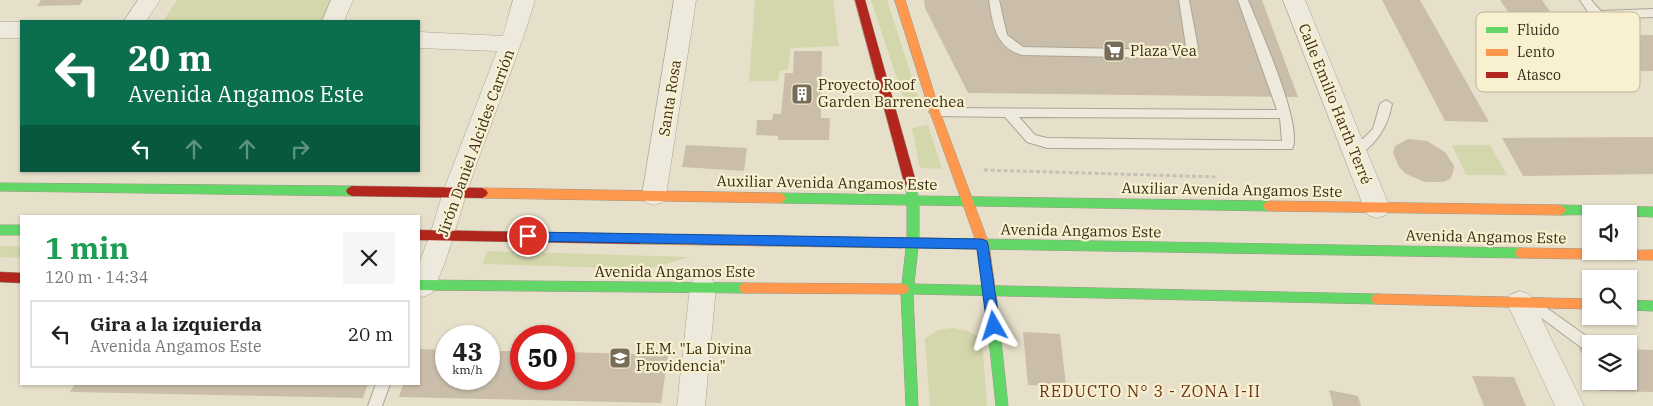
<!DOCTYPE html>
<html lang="es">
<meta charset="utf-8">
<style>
body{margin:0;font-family:"IBM Plex Serif",serif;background:#f6f6f6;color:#222;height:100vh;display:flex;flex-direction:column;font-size:19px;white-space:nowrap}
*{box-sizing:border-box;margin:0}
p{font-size:16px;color:#767676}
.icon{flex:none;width:28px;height:28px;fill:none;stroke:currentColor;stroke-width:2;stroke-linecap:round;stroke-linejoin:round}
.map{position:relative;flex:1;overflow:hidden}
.drawer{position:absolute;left:20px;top:215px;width:400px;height:170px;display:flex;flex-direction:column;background:#fff;border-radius:0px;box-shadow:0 1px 4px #0004}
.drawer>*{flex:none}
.guide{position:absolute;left:20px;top:20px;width:400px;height:152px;border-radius:0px;box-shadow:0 1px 4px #0004;background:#0b6e4f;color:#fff;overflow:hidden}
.fabs{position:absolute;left:1582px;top:205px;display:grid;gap:10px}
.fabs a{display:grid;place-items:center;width:55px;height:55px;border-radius:0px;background:#fff;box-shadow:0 1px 4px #0004;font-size:25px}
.speed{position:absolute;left:435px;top:325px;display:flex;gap:10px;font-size:25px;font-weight:700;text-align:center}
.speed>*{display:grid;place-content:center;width:65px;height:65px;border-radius:50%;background:#fff;box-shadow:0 1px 4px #0004;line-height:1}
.speed small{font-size:12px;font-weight:400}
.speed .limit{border:8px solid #d22;background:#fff;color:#111}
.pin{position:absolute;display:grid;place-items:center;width:42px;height:42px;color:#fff;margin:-21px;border:2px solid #fff;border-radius:50%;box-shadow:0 1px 5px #0007}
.me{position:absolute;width:55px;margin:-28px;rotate:354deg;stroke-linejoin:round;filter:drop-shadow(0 0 4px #0008)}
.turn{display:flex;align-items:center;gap:18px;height:105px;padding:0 25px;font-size:22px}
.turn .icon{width:65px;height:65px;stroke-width:2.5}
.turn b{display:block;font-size:35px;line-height:42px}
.lanes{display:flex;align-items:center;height:48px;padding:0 25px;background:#0003;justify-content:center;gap:25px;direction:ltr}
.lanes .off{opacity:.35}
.round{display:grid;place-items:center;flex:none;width:52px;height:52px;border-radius:0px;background:#f6f6f6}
.headline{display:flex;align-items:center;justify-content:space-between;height:85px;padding:0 25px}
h1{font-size:30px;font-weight:700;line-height:38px;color:#1e9e55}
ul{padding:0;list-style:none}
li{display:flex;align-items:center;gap:15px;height:68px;margin:0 10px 8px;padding:0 15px;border:2px solid #e0e0e0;border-radius:0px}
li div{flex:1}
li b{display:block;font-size:19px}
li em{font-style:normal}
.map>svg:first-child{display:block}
.green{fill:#d3d7ab}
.building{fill:#cabeab}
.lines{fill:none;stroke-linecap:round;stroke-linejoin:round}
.lane-casing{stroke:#aba494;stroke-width:2}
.street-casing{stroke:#aba494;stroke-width:1}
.fast-casing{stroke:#9a9484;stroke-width:1}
.slow-casing{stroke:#9a9484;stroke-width:1}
.jam-casing{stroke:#9a9484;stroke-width:1}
.path{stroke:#c5c1b4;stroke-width:3;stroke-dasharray:4 2.5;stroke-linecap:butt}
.lane{fill:#ede9dd;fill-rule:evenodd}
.street{fill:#ede9dd;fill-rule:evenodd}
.fast{fill:#63d668;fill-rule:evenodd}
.slow{fill:#ff974d;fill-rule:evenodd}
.jam{fill:#b3261e;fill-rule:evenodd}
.route{fill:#1a73e8;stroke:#114b97}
.labels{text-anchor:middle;stroke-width:4.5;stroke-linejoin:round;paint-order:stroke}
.poi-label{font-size:15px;fill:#392d1c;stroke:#f8f0cf;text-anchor:start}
.street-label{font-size:15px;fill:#392d1c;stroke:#f8f0cf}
.neighbourhood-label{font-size:16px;letter-spacing:1px;fill:#693118;stroke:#f8f0cf}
.key{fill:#f8f0cf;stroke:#bfb699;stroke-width:1}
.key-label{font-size:14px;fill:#392d1c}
</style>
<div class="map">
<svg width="1653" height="406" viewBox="0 0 1653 406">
<rect width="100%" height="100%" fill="#e6e0ca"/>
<!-- green -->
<path class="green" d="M177 0H336L326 21H163Z
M755 0H833L839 46 791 48 788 69 780 71 778 81H749Z
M871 0H887L920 102 905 103Z
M928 125 942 169 920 168 912 128Z
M1452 145H1490L1507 175H1466Z
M0 246H21V258L0 257Z
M487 251 690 257 648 269 483 264Z
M952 328 968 331 982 339 987 406H930L925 338 939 330Z"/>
<!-- building -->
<path class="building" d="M41 0H83L80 5 37 6Z
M924 0H1262L1298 97 968 93 925 8Z
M1382 0H1420L1489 122 1445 121Z
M1500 0H1542L1563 30 1574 36 1653 35V71L1567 72 1556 55 1537 54Z
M794 51H822L821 118H830L829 140H778V136L756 135 757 120H772L773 114H781L785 73H793Z
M1653 137V174L1523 176 1502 138Z
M1408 139 1427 141 1445 152 1454 166 1453 173 1450 179 1443 182H1425L1406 174 1399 167 1393 153 1395 146Z
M686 145 747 148 744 171 682 167Z
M1023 332 1060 334 1066 386 1028 385Z
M1579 348H1591V374Z
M419 349 446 350V379H489V351H521V379H564V352L668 355 661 403 399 397 403 384H419Z
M1629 349 1653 350V392L1599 391 1595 381H1629Z
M1472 376 1514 377 1526 406H1484Z
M75 384H368L363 398 70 392Z
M1329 390 1358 396 1361 406H1333Z"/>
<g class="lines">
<!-- lane casing -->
<g class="lane-casing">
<path id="lane" d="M989 0H999L1007 35 1023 47 1171 50 1186 46 1179 0H1189L1198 48 1191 54 1171 58 1022 55C995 47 993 24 989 0Z
M1238 0H1248C1259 27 1304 126 1292 149L1047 148 1027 142 1005 117 935 116 929 112 935 108 1277 110ZM1019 117 1280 118 1282 141 1047 138 1035 135Z
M1580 0H1591L1601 11 1653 9V17L1599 19 1590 15Z
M1386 100 1392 104C1387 128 1378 141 1359 156H1351L1349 153 1351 150 1373 129 1380 104Z
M1537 301 1596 343 1591 344V353L1586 351 1532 311 1530 307 1532 303Z
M376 384H390L382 406H368Z"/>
</g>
<!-- street casing -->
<g class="street-casing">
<path id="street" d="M138 0H160L146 21H124Z
M331 0H353L344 21H322Z
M513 0H535C516 65 488 127 467 192 456 226 448 260 432 293L423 297 419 295V263L430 235 443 192 497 51 419 48V32L503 36Z
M674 0H696L666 195 663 202 654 205 645 202 642 195Z
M1283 0H1305L1390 208 1386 215 1377 218 1368 215 1364 208Z
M0 22H21V38H0Z
M703 275 712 279 716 287 705 406H677L690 287 694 279Z
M1520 291 1530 295 1584 406H1555L1507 303 1510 295Z"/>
</g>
<!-- fast casing -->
<g class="fast-casing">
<path id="fast" d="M910 178 914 179 918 196 1269 201 1273 203 1275 206 1273 209 1269 211 919 205V238L1521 248 1525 249 1527 253 1525 257 1521 258 918 248 914 284 1377 294 1381 295 1383 299 1381 303 1377 304 913 294 918 406H906L901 294 897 289 902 284 906 248 898 246 896 243 898 240 907 238V205L780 203 776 201 774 198 776 195 780 193 907 195 904 182 906 179Z
M0 183 352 186 356 188 358 191 356 194 352 196 0 191Z
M1560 205 1653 207V217L1629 216V214L1560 215 1556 213 1554 210 1556 207Z
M0 225H21V235H0Z
M419 280 745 283 749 284 751 288 749 292 745 293 419 290Z
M991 297 995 298 997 302 1008 406H996L985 302 987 298Z
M1629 300 1653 301V311L1629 310Z"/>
</g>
<!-- slow casing -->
<g class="slow-casing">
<path id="slow" d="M895 0H905L940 112 989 244 997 302 995 306 991 307 987 306 985 302 977 244 930 112Z
M482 188 780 193 784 195 786 198 784 201 780 203 482 198 478 196 476 193 478 190Z
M1269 201 1560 205 1564 207 1566 210 1564 213 1560 215 1269 211 1265 209 1263 206 1265 203Z
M639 234 902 238 906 240 908 243 906 246 902 248 639 244 635 242 633 239 635 236Z
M1521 248 1591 249V251L1653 250V260L1521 258 1517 257 1515 253 1517 249Z
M745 283 903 284 907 285 909 289 907 293 903 294 745 293 741 292 739 288 741 284Z
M1377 294 1591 299V309L1377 304 1373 303 1371 299 1373 295Z"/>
</g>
<!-- jam casing -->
<g class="jam-casing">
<path id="jam" d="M855 0H865L916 182 914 185H906L904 182Z
M352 186 482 188 486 190 488 193 486 196 482 198 352 196 348 194 346 191 348 188Z
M419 230 639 234 643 236 645 239 643 242 639 244 419 240Z
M0 272 21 273V283L0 282Z"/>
</g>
<!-- path -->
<path class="path" d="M984 170 1218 177"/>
<!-- lane -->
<use href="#lane" class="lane"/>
<!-- street -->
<use href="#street" class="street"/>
<!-- fast -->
<use href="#fast" class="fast"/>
<!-- slow -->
<use href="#slow" class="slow"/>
<!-- jam -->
<use href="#jam" class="jam"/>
</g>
<!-- route -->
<path class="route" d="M528 232 982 239 987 241 988 244 1000 326 998 330 994 332 989 330 987 326 977 249 528 241 524 240 522 236 524 233Z"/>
<!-- icons -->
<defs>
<g id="supermarket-square" transform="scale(1.125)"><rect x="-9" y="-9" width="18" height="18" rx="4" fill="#766c59" stroke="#f8f0cf"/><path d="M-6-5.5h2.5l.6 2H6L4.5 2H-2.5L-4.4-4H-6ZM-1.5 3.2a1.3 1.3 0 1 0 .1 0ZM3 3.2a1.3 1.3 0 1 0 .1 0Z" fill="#fff"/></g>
<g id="building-square" transform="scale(1.125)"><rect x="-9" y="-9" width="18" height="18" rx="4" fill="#766c59" stroke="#f8f0cf"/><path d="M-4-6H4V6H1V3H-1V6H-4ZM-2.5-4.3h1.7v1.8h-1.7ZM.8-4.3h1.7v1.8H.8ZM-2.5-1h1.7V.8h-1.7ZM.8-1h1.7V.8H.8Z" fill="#fff"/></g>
<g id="school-square" transform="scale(1.125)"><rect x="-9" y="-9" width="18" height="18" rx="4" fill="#766c59" stroke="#f8f0cf"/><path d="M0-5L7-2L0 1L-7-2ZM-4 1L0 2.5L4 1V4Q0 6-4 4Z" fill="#fff"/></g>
</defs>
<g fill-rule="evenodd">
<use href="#supermarket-square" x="1114" y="51"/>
<use href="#building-square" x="802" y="94"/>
<use href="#school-square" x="620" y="358"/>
</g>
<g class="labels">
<!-- poi labels -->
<g class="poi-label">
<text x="1130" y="56">Plaza Vea</text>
<text x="818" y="90">Proyecto Roof<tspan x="818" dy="17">Garden Barrenechea</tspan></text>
<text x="636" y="354">I.E.M. "La Divina<tspan x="636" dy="17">Providencia"</tspan></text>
</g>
<!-- street labels -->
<g class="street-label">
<text transform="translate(670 98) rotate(-81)" y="5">Santa Rosa</text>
<text transform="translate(1335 104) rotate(68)" y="5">Calle Emilio Harth Terré</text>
<text transform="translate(476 143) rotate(-70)" y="5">Jirón Daniel Alcides Carrión</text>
<text transform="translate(827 183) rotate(1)" y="5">Auxiliar Avenida Angamos Este</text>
<text transform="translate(1232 190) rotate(1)" y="5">Auxiliar Avenida Angamos Este</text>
<text transform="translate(1081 231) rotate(1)" y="5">Avenida Angamos Este</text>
<text transform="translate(1486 237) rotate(1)" y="5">Avenida Angamos Este</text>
<text x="675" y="277">Avenida Angamos Este</text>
</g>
<!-- neighbourhood labels -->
<g class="neighbourhood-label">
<text x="1150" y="397">REDUCTO N° 3 - ZONA I-II</text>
</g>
</g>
<!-- legend -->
<rect x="1476" y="12" width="164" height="80" rx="8" class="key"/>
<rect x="1486" y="27" width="22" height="6" fill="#63d668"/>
<rect x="1486" y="49" width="22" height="7" fill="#ff974d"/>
<rect x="1486" y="72" width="22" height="6" fill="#b3261e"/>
<g class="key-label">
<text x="1517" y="35">Fluido</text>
<text x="1517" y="57">Lento</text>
<text x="1517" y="80">Atasco</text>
</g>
</svg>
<div class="fabs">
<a><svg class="icon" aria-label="sound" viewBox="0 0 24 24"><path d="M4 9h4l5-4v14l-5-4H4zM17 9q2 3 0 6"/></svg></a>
<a><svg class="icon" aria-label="search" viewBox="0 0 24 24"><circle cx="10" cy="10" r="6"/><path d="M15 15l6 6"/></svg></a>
<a><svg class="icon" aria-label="layers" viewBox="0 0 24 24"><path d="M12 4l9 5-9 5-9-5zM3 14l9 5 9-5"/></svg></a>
</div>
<div class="speed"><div>43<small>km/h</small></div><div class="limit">50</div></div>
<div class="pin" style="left:528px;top:236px;background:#d93025"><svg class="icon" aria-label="arrive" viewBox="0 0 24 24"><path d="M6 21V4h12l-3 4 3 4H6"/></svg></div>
<svg class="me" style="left:994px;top:326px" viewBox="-20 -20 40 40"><path d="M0-17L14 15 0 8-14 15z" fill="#1a73e8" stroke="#fff" stroke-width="4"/></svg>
<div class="guide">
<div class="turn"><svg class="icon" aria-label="left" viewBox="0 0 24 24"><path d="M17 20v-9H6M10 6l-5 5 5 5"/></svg><div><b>20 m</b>Avenida Angamos Este</div></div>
<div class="lanes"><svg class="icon" aria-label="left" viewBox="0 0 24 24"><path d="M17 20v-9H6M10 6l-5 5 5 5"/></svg><svg class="icon off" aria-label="ahead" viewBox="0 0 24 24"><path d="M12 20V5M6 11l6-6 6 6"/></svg><svg class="icon off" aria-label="ahead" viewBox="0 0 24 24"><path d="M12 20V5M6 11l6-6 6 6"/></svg><svg class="icon off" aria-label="right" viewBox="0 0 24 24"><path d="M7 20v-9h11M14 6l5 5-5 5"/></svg></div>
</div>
<section class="drawer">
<div class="headline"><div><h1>1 min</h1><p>120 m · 14:34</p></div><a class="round"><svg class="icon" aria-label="close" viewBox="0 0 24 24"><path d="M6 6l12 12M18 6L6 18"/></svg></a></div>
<ul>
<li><svg class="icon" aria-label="left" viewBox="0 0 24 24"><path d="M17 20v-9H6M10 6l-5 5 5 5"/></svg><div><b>Gira a la izquierda</b><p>Avenida Angamos Este</p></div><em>20 m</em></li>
</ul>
</section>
</div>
